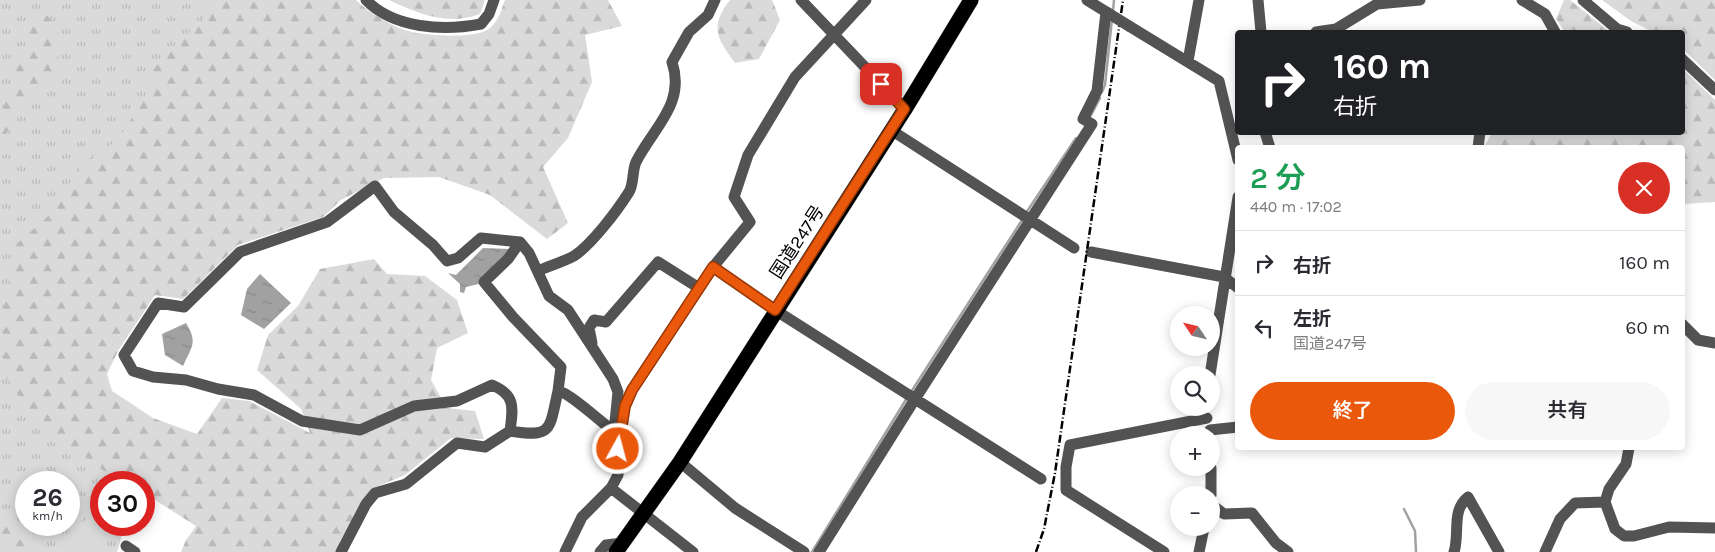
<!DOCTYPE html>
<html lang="ja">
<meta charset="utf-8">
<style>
body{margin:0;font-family:Karla,"Noto Sans JP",sans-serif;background:#f7f7f7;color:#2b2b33;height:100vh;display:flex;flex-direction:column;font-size:19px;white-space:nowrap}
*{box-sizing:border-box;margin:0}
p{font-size:16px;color:#7c7c81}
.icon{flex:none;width:28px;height:28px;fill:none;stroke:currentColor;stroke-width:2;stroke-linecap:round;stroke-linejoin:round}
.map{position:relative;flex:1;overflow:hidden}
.drawer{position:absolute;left:1235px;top:145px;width:450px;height:305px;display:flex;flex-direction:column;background:#fff;border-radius:5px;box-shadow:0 2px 12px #0003}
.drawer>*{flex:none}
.guide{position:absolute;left:1235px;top:30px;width:450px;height:105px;border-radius:5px;box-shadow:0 2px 12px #0003;background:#202124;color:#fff;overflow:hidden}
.needle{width:32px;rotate:305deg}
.buttons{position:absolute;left:1170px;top:306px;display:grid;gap:10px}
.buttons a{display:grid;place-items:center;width:50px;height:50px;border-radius:50%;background:#fff;box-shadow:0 2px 12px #0003;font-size:25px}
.speed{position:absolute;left:15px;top:471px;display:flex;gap:10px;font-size:25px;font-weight:700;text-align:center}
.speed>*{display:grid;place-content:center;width:65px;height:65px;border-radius:50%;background:#fff;box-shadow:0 2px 12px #0003;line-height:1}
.speed small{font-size:12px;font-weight:400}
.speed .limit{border:8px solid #d22;background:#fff;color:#111}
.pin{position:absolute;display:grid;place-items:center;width:42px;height:42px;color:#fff;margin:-21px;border-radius:10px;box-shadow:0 2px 8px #0006}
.me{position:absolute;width:55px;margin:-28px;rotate:7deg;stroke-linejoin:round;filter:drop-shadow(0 0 4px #0008)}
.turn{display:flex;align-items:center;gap:18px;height:105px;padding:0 15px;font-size:22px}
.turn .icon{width:65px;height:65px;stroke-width:2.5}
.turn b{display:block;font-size:35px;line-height:42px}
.round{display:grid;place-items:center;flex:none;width:52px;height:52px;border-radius:26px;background:#f7f7f7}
.summary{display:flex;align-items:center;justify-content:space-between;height:85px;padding:0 15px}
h1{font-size:30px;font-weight:600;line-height:38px;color:#1e9e55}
.action{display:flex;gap:10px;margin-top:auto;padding:10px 15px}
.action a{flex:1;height:58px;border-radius:30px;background:#ea580c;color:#fff;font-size:20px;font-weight:600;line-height:58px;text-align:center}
.action a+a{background:#f7f7f7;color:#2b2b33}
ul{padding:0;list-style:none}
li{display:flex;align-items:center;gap:15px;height:65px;padding:0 15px;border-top:1px solid #e1e1e2}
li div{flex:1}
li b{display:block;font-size:19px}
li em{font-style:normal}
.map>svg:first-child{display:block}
.grass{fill:url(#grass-tufts);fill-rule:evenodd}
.forest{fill:url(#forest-firs)}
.garden{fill:#dadada}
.water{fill:url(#water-ripples)}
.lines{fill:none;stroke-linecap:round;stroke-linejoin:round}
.stream{stroke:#a1a1a1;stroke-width:2.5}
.highway-casing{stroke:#dbdbdb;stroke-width:16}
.minor{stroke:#535353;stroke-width:11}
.highway{stroke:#000;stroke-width:15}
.rail{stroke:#000;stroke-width:2.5;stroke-dasharray:8 2.5 1 2.5;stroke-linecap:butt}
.minor-bridge{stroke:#535353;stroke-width:11}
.route-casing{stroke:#983908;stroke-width:12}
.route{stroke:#ea580c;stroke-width:9}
.labels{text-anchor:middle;stroke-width:4;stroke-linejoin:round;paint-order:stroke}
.street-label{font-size:18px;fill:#000;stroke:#fff}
</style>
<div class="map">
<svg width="1715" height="552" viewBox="0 0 1715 552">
<defs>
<pattern id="grass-tufts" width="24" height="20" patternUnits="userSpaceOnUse" patternTransform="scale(1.25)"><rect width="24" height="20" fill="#dadada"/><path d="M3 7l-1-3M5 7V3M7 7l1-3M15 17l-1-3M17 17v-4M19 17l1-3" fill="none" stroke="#b9b9b9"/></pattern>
<pattern id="forest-firs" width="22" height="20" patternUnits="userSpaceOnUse" patternTransform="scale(1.25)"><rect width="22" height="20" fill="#dadada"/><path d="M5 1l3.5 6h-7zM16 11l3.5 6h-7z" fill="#b9b9b9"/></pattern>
<pattern id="water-ripples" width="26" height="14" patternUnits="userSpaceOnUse" patternTransform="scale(1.25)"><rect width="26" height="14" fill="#a1a1a1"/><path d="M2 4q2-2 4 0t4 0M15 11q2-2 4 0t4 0" fill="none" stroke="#898989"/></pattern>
</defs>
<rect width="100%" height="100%" fill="#fff"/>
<!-- grass -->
<path class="grass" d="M0 0H224L60 221 113 462 123 482H101V525H125L117 552H27L0 537ZM26 482H69V525H26Z"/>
<!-- forest -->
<path class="forest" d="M215 0H356C369 13 394 28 412 32 429 36 470 38 485 31 497 26 501 11 505 0H608L622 26 585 35 592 82 568 138 543 167 568 223 547 239 490 195 439 177 384 178 341 200 323 217 238 245 183 299 155 295 118 351 107 374 112 391 153 418 197 434 222 398 249 401 310 433 301 409 257 370 268 335 298 306 320 269 374 259 387 274 425 276 457 300 468 333 437 348 431 380 447 408 475 411 484 439 451 438 405 475 371 489 340 541 345 552H181L186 540 196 526 144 493V482H125L104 471 40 424 4 374 2 309 10 279 14 246 52 213 81 164 118 140 146 96 149 74 171 49 202 21Z
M389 0H485L480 14C447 26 419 14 389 0Z
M730 0H772L780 20 759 59 735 63C717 38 709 27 730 0Z
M1564 0H1570L1610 32H1565L1556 19Z
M1602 0H1715V80L1683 49 1682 32H1653L1631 21Z
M40 8 53 22 62 43 54 76 39 97 19 113 0 144V110L15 87V73L30 43 28 22Z
M1683 69 1715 100V202L1683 204 1682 148H1483L1492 133 1682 132Z
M0 523 50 552H0Z"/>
<!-- garden -->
<path class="garden" d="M74 502 80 505 85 512 82 520 69 524V504Z
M94 524 102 525 107 531C101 552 69 552 65 536L71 530Z"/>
<!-- water -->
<path class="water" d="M483 248 512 249 479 284 466 287 464 293 460 292V284L448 273 456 275Z
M260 274 291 303 264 329 241 315 247 289Z
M186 323C198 343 192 346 183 366L165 355 162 334Z"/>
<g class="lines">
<!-- stream -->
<path class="stream" d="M1113 11 1114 0
M1102 92 1105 85 1112 19
M1089 119 1100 98
M1026 213 1076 138
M911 392 1022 220
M1404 509 1415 531 1416 552
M812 552 907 398"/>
<!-- highway casing -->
<g class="highway-casing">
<path id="highway" d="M616 552 680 462 905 109 971 0"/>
</g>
<!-- minor -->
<path class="minor" d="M366 0C394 29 444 31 481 24L489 14 494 0
M801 0 905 109
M1087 0 1108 13
M1258 0 1261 32
M1522 0 1545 14 1555 32
M1583 0 1617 29 1627 32
M1129 26 1219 81 1238 160
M1316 32 1336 29 1377 4 1420 0
M1682 59 1715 90
M1188 61 1199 0
M891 130 1074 248
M1265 132 1270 148
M1478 148 1480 132
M520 242 508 259 484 282 513 317 561 367 558 391
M1091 252 1224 277 1238 288
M713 267 775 310 1041 479
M538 271C549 266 563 262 574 256 592 244 617 211 629 192 634 184 632 171 636 162 653 128 686 104 672 62L689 32 708 15 715 0
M1682 324 1698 340 1715 343
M592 343 589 328 594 320 606 322 658 262 699 288
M1210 375 1238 197
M621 426 625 406 632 390 713 267 750 222 734 197 748 155 795 77 866 0
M1210 430 1238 427
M510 431C513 408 516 395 492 385L457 401 414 406 360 430 302 421 254 395 218 389 186 380 153 377 133 371 124 355 158 303 184 307 240 252 327 222 375 186 394 212 433 245 447 261 458 258 481 238 520 242 529 253 549 296 568 310 613 379 618 392 614 432 619 449 618 475 611 488 693 552
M1629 448 1626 464 1609 489 1605 502 1615 529 1624 536H1634L1669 527 1715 528
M680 462 735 508 804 552
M1211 468V495
M1211 504 1224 514 1252 513 1276 543 1288 552
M126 546 135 552
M341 552 366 504 375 493 406 484 457 443 485 447 510 431C553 438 549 430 558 391 567 391 604 424 614 432
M565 552 582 517 611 488
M600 552 606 545 622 543
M819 552 915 399 1092 124 1083 119 1097 91 1106 12
M1164 552 1066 490V467L1070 445 1207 418
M1199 552 1204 528
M1454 552C1460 534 1451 510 1468 497L1499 552
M1545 552 1560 519 1575 503 1605 502"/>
<!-- highway -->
<use href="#highway" class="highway"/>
<!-- rail -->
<path class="rail" d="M1036 552 1044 529 1055 473 1123 0"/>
<!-- minor-bridge -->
<path class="minor-bridge" d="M1108 13 1129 26"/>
</g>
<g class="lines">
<!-- route casing -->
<g class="route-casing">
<path id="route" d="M618 449 625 406 632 390 713 267 775 310 904 109 881 84"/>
</g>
<!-- route -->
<use href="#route" class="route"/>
</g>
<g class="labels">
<!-- street labels -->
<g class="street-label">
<text transform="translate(797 242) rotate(-57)" y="6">国道247号</text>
</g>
</g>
</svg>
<div class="buttons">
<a><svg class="needle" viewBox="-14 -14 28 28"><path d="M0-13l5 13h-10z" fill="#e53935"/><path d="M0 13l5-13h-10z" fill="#7c7c81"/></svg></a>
<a><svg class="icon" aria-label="search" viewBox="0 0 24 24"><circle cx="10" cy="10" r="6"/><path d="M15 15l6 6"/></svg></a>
<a>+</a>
<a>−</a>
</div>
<div class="speed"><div>26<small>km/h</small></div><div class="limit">30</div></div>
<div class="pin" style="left:881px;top:84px;background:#d93025"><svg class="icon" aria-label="arrive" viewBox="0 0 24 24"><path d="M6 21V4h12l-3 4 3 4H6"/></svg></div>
<svg class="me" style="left:618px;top:449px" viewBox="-20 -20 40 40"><circle r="17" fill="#ea580c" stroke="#fff" stroke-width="3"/><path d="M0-11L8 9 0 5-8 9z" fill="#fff"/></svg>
<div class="guide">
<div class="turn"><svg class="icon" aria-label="right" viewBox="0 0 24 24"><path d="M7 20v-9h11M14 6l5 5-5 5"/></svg><div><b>160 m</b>右折</div></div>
</div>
<section class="drawer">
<div class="summary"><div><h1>2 分</h1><p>440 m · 17:02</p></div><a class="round" style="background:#d93025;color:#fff"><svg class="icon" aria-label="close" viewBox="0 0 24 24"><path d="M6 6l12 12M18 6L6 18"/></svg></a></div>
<ul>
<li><svg class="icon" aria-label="right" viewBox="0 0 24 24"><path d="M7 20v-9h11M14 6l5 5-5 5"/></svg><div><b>右折</b></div><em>160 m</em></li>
<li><svg class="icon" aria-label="left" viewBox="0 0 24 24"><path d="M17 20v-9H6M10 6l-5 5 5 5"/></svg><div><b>左折</b><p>国道247号</p></div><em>60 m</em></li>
</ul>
<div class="action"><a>終了</a><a>共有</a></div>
</section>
</div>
